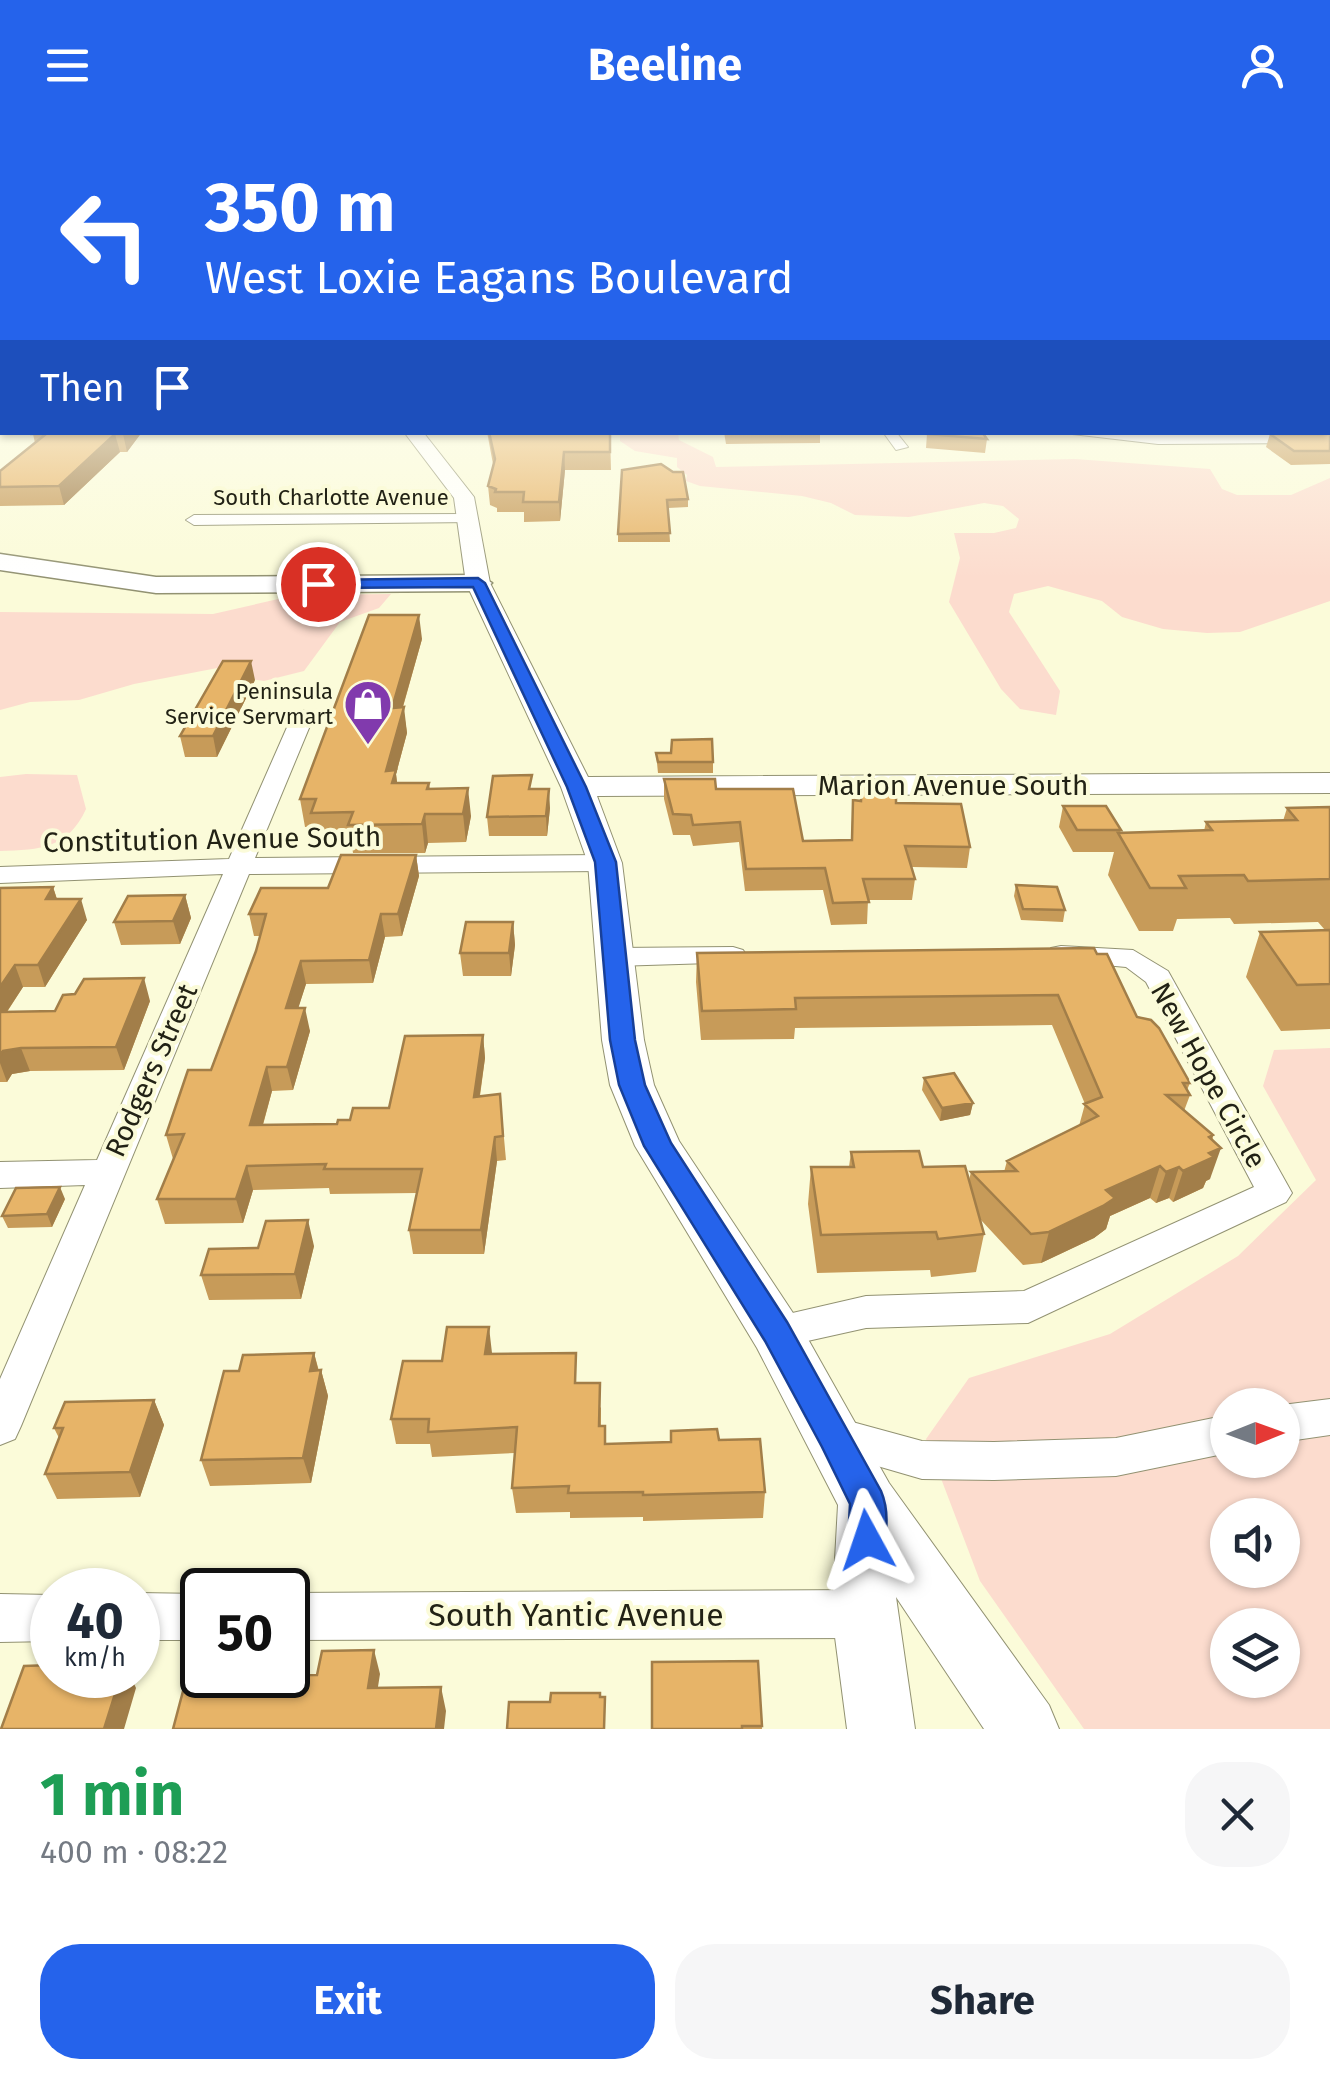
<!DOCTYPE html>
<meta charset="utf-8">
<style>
body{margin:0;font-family:"Fira Sans",sans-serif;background:#f6f6f7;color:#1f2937;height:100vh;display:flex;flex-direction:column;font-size:38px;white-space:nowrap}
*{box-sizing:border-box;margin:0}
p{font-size:32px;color:#747a83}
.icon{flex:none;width:55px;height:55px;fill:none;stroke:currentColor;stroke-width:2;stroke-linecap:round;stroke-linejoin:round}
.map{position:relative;height:1599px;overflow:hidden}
.drawer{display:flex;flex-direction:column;background:#fff;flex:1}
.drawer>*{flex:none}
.top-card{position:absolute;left:0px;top:0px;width:1330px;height:305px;box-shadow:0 2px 8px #0004;background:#2563eb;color:#fff;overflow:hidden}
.needle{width:65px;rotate:89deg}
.controls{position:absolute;left:1210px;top:1258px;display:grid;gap:20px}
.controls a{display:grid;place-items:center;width:90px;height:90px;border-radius:50%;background:#fff;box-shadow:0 2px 8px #0004;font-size:50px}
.speed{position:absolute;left:30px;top:1438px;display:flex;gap:20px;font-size:50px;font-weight:700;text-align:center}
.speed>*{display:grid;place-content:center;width:130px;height:130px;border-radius:50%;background:#fff;box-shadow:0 2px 8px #0004;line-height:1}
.speed small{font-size:25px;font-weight:400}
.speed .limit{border:5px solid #111;border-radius:15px;background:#fff;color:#111}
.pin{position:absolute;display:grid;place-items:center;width:85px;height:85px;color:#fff;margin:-42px;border:5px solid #fff;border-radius:50%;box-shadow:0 2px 10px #0007}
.me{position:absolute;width:110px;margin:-55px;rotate:355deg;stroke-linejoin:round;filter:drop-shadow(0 0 8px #0008)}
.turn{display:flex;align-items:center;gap:35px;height:210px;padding:0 40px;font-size:45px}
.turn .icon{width:130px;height:130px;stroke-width:2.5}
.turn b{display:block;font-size:70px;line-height:85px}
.then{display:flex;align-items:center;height:95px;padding:0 40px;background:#0003;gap:20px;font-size:38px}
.round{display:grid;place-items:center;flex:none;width:105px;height:105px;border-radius:40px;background:#f6f6f7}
.head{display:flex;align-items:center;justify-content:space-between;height:170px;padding:0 40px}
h1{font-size:60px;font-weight:700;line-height:75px;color:#1e9e55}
.button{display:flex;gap:20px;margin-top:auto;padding:20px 40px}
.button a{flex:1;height:115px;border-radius:40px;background:#2563eb;color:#fff;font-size:40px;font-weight:700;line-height:115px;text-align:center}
.button a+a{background:#f6f6f7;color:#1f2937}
header{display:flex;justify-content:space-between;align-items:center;height:130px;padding:0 40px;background:#2563eb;color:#fff;font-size:45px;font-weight:700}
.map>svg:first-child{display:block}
.green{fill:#fcdcce;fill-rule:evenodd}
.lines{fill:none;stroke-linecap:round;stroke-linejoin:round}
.street-casing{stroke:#929272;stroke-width:2}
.secondary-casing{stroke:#929272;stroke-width:2}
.primary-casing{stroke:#929272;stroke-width:3}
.street{fill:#fff;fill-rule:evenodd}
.secondary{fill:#fff;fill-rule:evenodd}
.primary{fill:#fff;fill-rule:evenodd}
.wall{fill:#c79b59}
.shaded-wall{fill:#a27e49}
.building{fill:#e7b468;stroke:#a27e49;stroke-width:2.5}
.route{fill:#2563eb;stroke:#184099;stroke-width:2.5}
.labels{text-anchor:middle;stroke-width:8;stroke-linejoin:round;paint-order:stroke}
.far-street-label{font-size:22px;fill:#222215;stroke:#fbfbd9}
.far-poi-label{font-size:22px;fill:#222215;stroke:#fbfbd9;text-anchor:end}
.street-label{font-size:28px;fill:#222215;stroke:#fbfbd9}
.near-street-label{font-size:32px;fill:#222215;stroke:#fbfbd9}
</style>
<header><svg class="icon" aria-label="menu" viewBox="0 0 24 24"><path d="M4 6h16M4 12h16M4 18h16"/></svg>Beeline<svg class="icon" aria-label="person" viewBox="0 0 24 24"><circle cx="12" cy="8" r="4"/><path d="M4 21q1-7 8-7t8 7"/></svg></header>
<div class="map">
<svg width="1330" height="1599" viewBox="0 0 1330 1599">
<rect width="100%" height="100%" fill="#fbfbd9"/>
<!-- green -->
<path class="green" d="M620 303H678L679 310 713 327 716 337 1075 329 1210 339 1222 359 1237 365H1291L1330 348V471L1240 502 1207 503 1163 499 1122 487 1102 471 1048 456 1014 464 1009 482 1060 561 1056 585 1020 579 1001 559 949 472 960 428 954 403H994L1016 398 1019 389 1003 376 984 373 909 387 855 385 831 373 802 366 700 356 686 351 687 345 677 337V328L635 321 620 311Z
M391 464 379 478 340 492 304 541 264 551 235 547 233 535 134 554 79 570 30 572 0 580V482L213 484 296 465Z
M26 644 77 645 86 679C68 718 41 720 0 721V647Z
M1330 918V1599H1084L980 1451 926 1309 969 1248 1110 1204 1238 1126 1316 1050 1263 956 1274 920ZM1228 1275H1282V1330H1228ZM1228 1385H1282V1440H1228ZM1228 1495H1282V1550H1228Z"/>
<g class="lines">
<!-- street casing -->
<g class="street-casing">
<path id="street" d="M883 302H896L908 317 896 320Z
M1055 302 1330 305V313L1158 314Z
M469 384 475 386V392L194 395 186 390 194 385Z
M303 580 314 586 255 728 605 725 618 733 605 741 249 744 21 1296 15 1309 0 1315V1249L85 1055 0 1058V1032L97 1030 223 744 0 753V737L229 729 292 586Z
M1061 816 1133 820 1168 841 1292 1063 1286 1072 1028 1193 866 1198 776 1218 762 1214 756 1202 762 1190 866 1166 1024 1161 1254 1057 1146 852 1126 837 1051 830 1047 824 1051 818Z
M733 817 743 820 747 826 743 832 615 836 605 833 601 827 605 821 615 818Z
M1330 1269V1305L1282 1312V1275Z
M1228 1285V1323L1116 1346 994 1350 922 1349 819 1319 813 1306 819 1293 834 1287 922 1311 994 1312 1116 1308Z
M864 1460 881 1467 888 1484 881 1501 864 1508 288 1510V1463Z
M138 1463 202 1464V1510H138Z
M0 1464 52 1465V1511L0 1512Z"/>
</g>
<!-- secondary casing -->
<g class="secondary-casing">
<path id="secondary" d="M0 251H2V261H0Z
M404 302H423L474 367 490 453 588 647 1330 643V663L597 666 622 733 644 910 654 955 679 1011 795 1186 889 1353 1049 1575 1059 1599H984L896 1467 915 1599H847L832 1484 838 1375 757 1218 635 1016 610 955 602 910 588 733 561 657 466 453 454 368Z"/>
</g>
<!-- primary casing -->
<g class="primary-casing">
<path id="primary" d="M0 424 156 447 478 445 492 453 478 461 156 463 0 440Z"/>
</g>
<!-- street -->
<use href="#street" class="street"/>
<!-- secondary -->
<use href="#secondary" class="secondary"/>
<!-- primary -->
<use href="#primary" class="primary"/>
</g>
<!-- wall -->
<path class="wall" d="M35 302H142L127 322H120L64 375 0 376V341L35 313 33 304Z
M487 302H610L611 340H565L560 391 524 392V382H497V378L490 375 488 356 493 334Z
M724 302H820V313L726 314Z
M927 304 987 309 985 323 926 318Z
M1270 304H1330V334L1291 335 1266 317Z
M673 342 688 369V377L668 378 670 412H618V404Z
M422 509 403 577 407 603 396 644 397 653H429L430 659 471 686 466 712 428 713 425 723H353L351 710 316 711 314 697H305L300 669Z
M255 550 217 627H185L180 606Z
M656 623H671L713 632V643H658Z
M664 649 716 659 803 711 851 710 853 670 896 673 970 717 967 738 912 737 915 749 912 770H868L867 794 831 795 823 760 745 761 739 712 693 716 690 705H673L664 669Z
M1063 676 1121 700 1120 703 1204 701 1206 692 1283 691 1287 678 1330 677V899L1281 901 1246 847 1260 802 1325 800 1318 792 1234 794 1230 788 1177 789 1173 801H1139L1108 745 1114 722H1073L1059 697Z
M550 678 547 706H489L487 687Z
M416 725 419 746 402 806 385 807 373 853 306 854 298 878 310 901 293 960 272 961 263 995 337 994 389 978 483 905 485 928 480 966 500 964 506 1030 497 1031 484 1124H413L409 1100 417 1063 330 1064 329 1058 253 1060 243 1093 165 1094 157 1069 174 1029H173L166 1005 211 940 256 821 260 806H254L249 784 328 758Z
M1016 755 1065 780 1063 792 1021 790 1014 766Z
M53 757 57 769 87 790 45 857H23L7 882 55 881 150 871 124 940 30 941 12 944 7 952H0V758Z
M185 765 191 788 180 814 121 815 114 792Z
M513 792 515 815 511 846H463L460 823Z
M697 823 1097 824 1137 887 1190 953 1187 960 1190 965 1184 981 1213 1005 1210 1049 1206 1051 1203 1058 1173 1072 1169 1068 1156 1073 1150 1068 1110 1086 1106 1099 1094 1108 1041 1133 1023 1135 980 1089 984 1104 976 1142 931 1147 930 1140 817 1143 808 1074 811 1037H849L851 1022 923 1037 969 1050 971 1042H1004L1007 1031 1079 996 1085 974 1052 895 795 898 794 909 701 910 696 852Z
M924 948 973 973 970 985 940 991 922 960Z
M65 1069 52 1097 8 1098 2 1086Z
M314 1116 301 1169 209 1170 201 1145 258 1118Z
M314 1223 319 1241 321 1240 328 1266 311 1353 210 1356 201 1330 239 1241Z
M492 1224 578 1253 601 1278V1296H605L606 1314 719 1310 765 1362 763 1388 643 1391V1387L570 1388V1382L516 1383 512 1358 515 1323 432 1327 430 1314H396L391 1289 442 1231Z
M154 1270 164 1295 140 1367 57 1369 45 1344 59 1308 54 1298Z
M758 1531 762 1599H652Z"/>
<!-- shaded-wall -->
<path class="shaded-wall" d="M124 302H142L127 322 123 304Z
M115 304 120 322 64 375 59 356Z
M564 322 565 340 560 391 559 372Z
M419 485 422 509 395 604 392 578Z
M251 531 255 550 217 627 213 606Z
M404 577 407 603 396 644 399 668 386 641Z
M468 658 471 686 466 712 463 684Z
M549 659 550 678 547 706 546 686Z
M425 684 428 713 425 723 422 694Z
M416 725 419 746 402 806 398 784Z
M53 757 60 779 46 769Z
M185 765 191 788 180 814 173 791Z
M81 769 87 790 45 857 38 835Z
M381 784 385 807 373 853 369 830Z
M513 792 515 815 511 846 509 823Z
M301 831 306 854 291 901 286 878Z
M15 835 23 857 0 892V857Z
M144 848 150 871 124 940 116 917Z
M305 878 310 901 293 960 287 937Z
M483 905 485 928 476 991 474 967Z
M21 918 30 941 12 944 7 952 0 933V926L3 921Z
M267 937 272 961 256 1019 250 995Z
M973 973 970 985 940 991 942 978Z
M1213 1005 1204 1031 1209 1023 1221 1018 1210 1049 1206 1051 1203 1058 1173 1072 1183 1041 1209 1007Z
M495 1007 497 1031 484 1124 481 1100Z
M247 1036 253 1060 243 1093 236 1069Z
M1160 1036 1150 1068 1110 1086 1106 1099 1094 1108 1041 1133 1049 1102 1106 1060Z
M1179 1037 1169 1068 1156 1073 1166 1042Z
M60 1057 65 1069 52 1097 47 1084Z
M308 1090 314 1116 301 1169 295 1144Z
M489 1197 492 1223 489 1250 485 1224Z
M314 1223 320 1247 321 1240 328 1266 311 1353 303 1328 310 1241Z
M154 1270 164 1295 140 1367 130 1342Z
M374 1520 380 1544 374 1582 368 1558Z
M121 1545H130L136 1558 124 1599H104Z
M441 1557 446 1581 444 1599H436Z"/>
<!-- building -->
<path class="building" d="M1328 246H1330V290H1328Z
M35 302H124L123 304H115L59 356 0 357V341L46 304H33Z
M489 302H610V322H564L559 372H523L524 362H495L496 359 488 356 495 329Z
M928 302H982L987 309 927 304Z
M1270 304H1330V321H1294Z
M661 334 673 342H683L688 369 667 370 670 403 618 404 622 340Z
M369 485H419L392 578 404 577 386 641 396 640 392 653H429L427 659 468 658 463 684H425L422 694 348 695 353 682 311 683 316 669H300Z
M223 531H251L213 606H180Z
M712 609 713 632H658L656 623H671L672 610Z
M532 645 529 659H549L546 686 487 687 493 646Z
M664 649H715L716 659H793L803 711 852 710 853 670 861 671 862 649 896 651V673L961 674 970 717 905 716 915 749H863L869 772 833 773 825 738 746 739 740 692 693 695 691 685 673 684Z
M1063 676H1106L1121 700H1077Z
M1330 677V749L1248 751 1244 745 1179 746 1186 758H1150L1118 703 1212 700 1206 692 1297 690 1287 678Z
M341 725H416L398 784H381L369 830 301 831 286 878H305L287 937H267L250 995 337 994 338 990H350L353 978H389L405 906 483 905 474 967 500 964 503 1006 495 1007 481 1100H409L422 1039H324L326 1034 247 1036 236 1069H157L184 1004 166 1005 188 940H211L256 821 266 784H249L261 758H328Z
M1016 755 1057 757 1065 780 1023 779Z
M53 757 46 769H81L38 835H15L0 857V758Z
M185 765 173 791 114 792 128 766Z
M466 792H513L509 823H460Z
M1330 800V854L1297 855 1260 802Z
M1094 818 1097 824H1107L1137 887 1151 890 1159 898 1190 953H1183L1190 965H1166L1213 1005 1209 1007 1221 1018 1209 1023 1214 1027 1183 1041 1179 1037 1166 1042 1160 1036 1106 1060 1115 1068 1103 1076 1049 1102 1031 1104 971 1042 1017 1041 1007 1031 1098 986 1084 974 1102 967 1058 865 795 868 796 879 702 881 697 823Z
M144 848 116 917 21 918 3 921 0 926V882L55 881 63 865 75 864 84 849Z
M954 943 973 973 942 978 924 948Z
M919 1021 923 1037 965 1036 984 1104 938 1109 936 1102 821 1105 811 1037H854L851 1022Z
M60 1057 47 1084 2 1086 16 1058Z
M308 1090 295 1144 201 1145 209 1119 258 1118 266 1091Z
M447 1197H489L485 1224 576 1223 575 1253H600L599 1296H605V1314L671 1312V1301L717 1299 719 1310 760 1309 765 1362 643 1365V1362L568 1363 569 1356 512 1358 517 1297 428 1302 429 1289H391L403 1231H442Z
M314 1223 310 1241 321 1240 303 1328 201 1330 224 1241H239L243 1225Z
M154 1270 130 1342 45 1344 63 1298H54L65 1272Z
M374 1520 368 1558 441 1557 436 1599H173L187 1546 317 1545 322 1521Z
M758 1531 762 1596H742V1599H652V1532Z
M52 1535V1545H121L104 1599H1L24 1536Z
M551 1563H600V1567H605L604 1599H507L509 1572H550Z"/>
<!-- sky -->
<linearGradient id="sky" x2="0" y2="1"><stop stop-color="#76c2d4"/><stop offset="0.5" stop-color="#fdfdee"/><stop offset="1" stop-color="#fdfdee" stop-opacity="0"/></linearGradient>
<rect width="1330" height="448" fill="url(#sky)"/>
<!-- route -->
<path class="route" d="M478 448 485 453 586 657 616 732 635 910 645 955 671 1013 787 1192 881 1361C889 1380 888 1404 880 1423L867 1428 854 1423 848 1410 850 1374 822 1317 765 1211 644 1016 619 955 610 910 595 732 567 657 473 457 318 458 311 454 318 450Z"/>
<!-- icons -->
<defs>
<g id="shop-pin" transform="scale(2.5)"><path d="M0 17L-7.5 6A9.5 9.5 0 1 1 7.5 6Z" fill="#813aad" stroke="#fbfbd9"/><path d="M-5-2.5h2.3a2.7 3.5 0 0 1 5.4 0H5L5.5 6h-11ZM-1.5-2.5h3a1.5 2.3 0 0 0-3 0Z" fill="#fff"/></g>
</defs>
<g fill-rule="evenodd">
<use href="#shop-pin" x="368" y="574"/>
</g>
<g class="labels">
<!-- far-street labels -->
<g class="far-street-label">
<text x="331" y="375">South Charlotte Avenue</text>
</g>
<!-- far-poi labels -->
<g class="far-poi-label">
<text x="333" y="569">Peninsula<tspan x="333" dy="25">Service Servmart</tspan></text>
</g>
<!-- street labels -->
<g class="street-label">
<text x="953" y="665">Marion Avenue South</text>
<text transform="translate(212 709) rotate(-1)" y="10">Constitution Avenue South</text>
<text transform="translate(151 940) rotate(-66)" y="10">Rodgers Street</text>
<text transform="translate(1209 945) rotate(61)" y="10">New Hope Circle</text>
</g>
<!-- near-street labels -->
<g class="near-street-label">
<text x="576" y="1496">South Yantic Avenue</text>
</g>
</g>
</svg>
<div class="controls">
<a><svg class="needle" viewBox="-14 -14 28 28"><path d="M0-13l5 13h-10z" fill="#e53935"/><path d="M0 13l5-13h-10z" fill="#747a83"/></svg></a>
<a><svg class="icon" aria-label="sound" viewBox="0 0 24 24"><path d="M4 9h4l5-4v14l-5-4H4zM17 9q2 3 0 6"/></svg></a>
<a><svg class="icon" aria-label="layers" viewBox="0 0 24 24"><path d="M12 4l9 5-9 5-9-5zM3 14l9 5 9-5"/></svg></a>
</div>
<div class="speed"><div>40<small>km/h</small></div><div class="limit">50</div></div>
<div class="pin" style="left:318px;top:454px;background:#d93025"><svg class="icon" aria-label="arrive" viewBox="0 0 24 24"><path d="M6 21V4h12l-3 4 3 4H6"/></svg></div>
<svg class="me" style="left:867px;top:1410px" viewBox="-20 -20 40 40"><path d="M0-17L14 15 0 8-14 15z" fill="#2563eb" stroke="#fff" stroke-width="4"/></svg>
<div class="top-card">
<div class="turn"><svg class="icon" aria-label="left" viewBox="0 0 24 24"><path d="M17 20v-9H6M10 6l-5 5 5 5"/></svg><div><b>350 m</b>West Loxie Eagans Boulevard</div></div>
<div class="then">Then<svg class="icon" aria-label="arrive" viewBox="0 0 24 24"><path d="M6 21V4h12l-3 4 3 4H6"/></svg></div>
</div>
</div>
<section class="drawer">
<div class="head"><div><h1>1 min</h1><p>400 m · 08:22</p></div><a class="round"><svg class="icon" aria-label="close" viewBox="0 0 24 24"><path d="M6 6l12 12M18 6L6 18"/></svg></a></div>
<div class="button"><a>Exit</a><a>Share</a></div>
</section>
